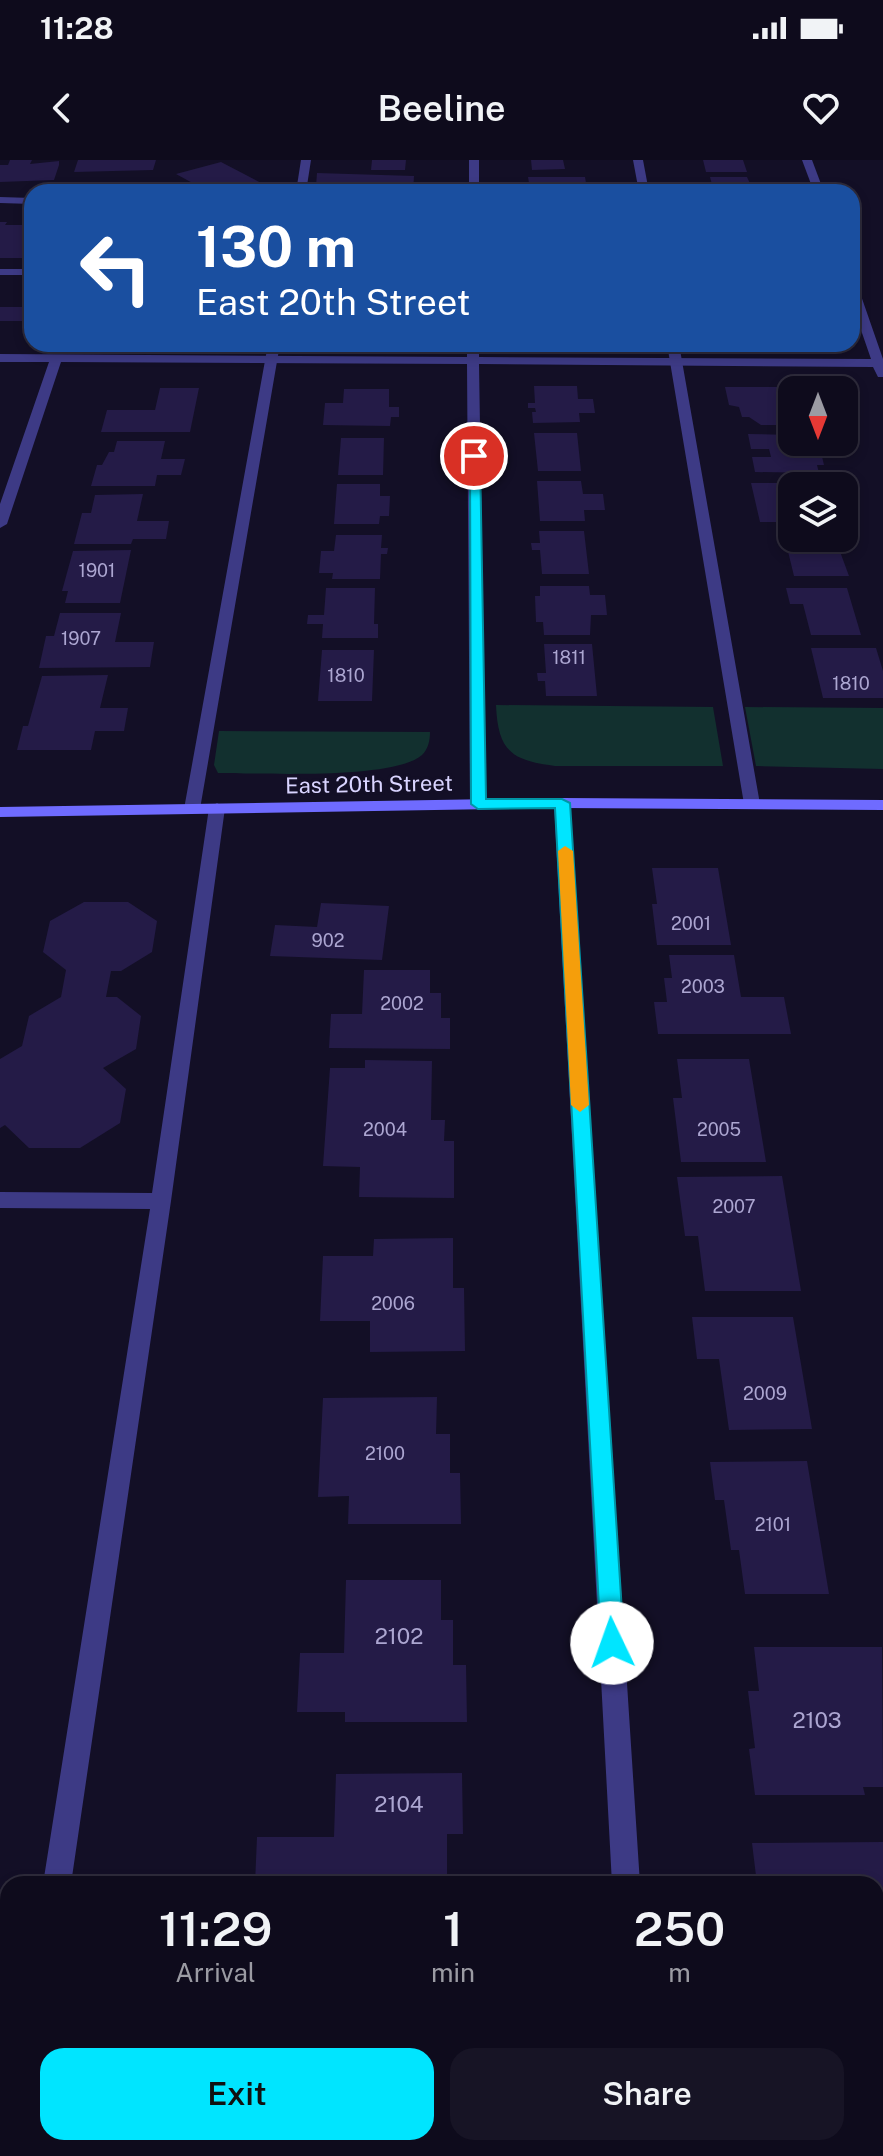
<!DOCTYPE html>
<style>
body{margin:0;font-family:"Public Sans",sans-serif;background:#171425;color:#f1f3f6;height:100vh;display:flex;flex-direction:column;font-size:30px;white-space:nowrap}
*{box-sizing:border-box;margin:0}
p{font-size:26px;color:#9b9ba3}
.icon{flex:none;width:44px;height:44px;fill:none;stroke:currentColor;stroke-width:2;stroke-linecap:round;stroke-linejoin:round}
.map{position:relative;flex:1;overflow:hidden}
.sheet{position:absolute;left:0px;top:1716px;width:884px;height:280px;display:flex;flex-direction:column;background:#0e0b1c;border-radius:24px 24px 0 0;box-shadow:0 4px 12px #0003,0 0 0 2px #2e2b3b}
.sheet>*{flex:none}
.hud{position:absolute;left:24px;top:24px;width:836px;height:168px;border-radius:24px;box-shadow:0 4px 12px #0003,0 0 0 2px #2e2b3b;background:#1a4fa0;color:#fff;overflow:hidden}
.needle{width:52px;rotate:180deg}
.buttons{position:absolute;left:778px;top:216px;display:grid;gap:16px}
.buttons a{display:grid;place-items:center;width:80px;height:80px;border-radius:16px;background:#0e0b1c;box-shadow:0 4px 12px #0003,0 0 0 2px #2e2b3b;font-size:40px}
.pin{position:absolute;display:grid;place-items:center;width:68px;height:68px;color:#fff;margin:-34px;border:4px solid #fff;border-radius:50%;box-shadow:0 2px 8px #0007}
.me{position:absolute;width:88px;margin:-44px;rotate:357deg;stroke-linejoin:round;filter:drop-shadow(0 0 6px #0008)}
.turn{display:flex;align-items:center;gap:28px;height:168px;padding:0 40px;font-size:36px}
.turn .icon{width:104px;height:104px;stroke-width:2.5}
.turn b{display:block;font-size:56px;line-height:68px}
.eta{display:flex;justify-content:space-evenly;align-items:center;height:136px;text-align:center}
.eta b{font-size:48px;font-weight:600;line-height:56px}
.action{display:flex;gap:16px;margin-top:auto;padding:16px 40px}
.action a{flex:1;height:92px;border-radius:24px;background:#00e5ff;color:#111;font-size:32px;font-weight:600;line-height:92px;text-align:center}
.action a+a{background:#171425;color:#f1f3f6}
.status{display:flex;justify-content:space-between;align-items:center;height:56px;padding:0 40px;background:#0e0b1c;direction:ltr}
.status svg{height:22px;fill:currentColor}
header{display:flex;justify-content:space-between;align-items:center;height:104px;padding:0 40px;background:#0e0b1c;font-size:36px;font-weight:600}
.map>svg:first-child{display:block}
.green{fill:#12302f}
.building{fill:#241b47}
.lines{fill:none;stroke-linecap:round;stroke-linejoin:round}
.lane{fill:#3d3a85;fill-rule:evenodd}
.street{fill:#3d3a85;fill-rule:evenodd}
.secondary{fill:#6f6bff;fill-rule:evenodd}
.route{fill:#00e5ff;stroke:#0095a6;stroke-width:2}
.slow{fill:#f59e0b}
.labels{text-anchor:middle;stroke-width:6;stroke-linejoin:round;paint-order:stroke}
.number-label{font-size:18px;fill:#aca6d1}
.street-label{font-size:22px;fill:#d9d4ff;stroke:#130f26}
.near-number-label{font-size:22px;fill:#aca6d1}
</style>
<div class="status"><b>11:28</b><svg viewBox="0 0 49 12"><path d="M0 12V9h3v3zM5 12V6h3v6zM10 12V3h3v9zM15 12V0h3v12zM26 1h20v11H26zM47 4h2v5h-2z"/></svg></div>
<header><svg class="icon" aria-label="back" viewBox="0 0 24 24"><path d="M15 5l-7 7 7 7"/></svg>Beeline<svg class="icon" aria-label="heart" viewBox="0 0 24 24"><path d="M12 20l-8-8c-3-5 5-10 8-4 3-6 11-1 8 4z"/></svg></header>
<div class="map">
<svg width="883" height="1996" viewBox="0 0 883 1996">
<rect width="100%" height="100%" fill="#130f26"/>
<!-- green -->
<path class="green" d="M496 545 713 547 723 606H555C511 600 498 591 496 545Z
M745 547 883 548V609L756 606Z
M219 571 430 572C430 581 428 589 422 595 394 620 260 613 218 613L214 605Z"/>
<!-- building -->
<path class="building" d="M10 0H32L30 4 59 1V5L54 20 0 22V5H8Z
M78 0H156L153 10 74 12Z
M372 0H406L405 10H371Z
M531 0H563L565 9 532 10Z
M703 0H743L747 12H706Z
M221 2 263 24 235 32H220L205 24 198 26 176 14Z
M317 13 414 16 413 32H369L370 23 316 26Z
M528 17H585L586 23H563V26H583L584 32H529V27H524L523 23H529Z
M710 17H747L754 32H714Z
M0 62H7L5 65H32L29 98H0Z
M0 147H32V161H0Z
M534 226H577L578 239H593L595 253H579L580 262 533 263 532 252H536L535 248H528V243H535Z
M725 227H796L798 230H792V265H761L749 257H742L739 247 729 245Z
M160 228H199L190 272H101L107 250H155Z
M344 229H389V247H399V257H391L390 266 323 265 325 243H343Z
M534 273H577L581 311H538Z
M748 274 792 275V282H810L812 288H820L824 305H817L819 313 755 312 752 297H771L769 289H751Z
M341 278H384L383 315H338Z
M117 281H165L161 299H185L181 315H157L155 326H91L97 305H102L109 292H114Z
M537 321H581L583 334H603L605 350H584L585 361H540Z
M751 323H792V362H760Z
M337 324H380V336H390L389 356H380L379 364H334Z
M143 334 137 361H169L166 379H133L131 384H74L82 353H91L95 335Z
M539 371H584L589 414H542L540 390H532L531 383H540Z
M783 371H792V378H835L849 416H794Z
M336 375H382L381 388H388L387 394H381L380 419H332L333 413H319L321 391H334Z
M131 390 120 443H65L68 431H62L73 391Z
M540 426H589L590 435H605L607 455H591L590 475H544L543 462H536L535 436H540Z
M326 428H375L374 464H378V478H322L323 464H307L308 455H324Z
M786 428H847L861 475H811L803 444H790Z
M60 453H121L115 482H154L150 507 39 508 46 476H54Z
M544 484H592L597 536H546L545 521H538L537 513H546Z
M811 488H876L883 511V538H823Z
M322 490H374L372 541H318Z
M108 515 100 548H128L124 571H95L91 590H17L23 566H28L42 516Z
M652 708H718L731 785H657L652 744H657Z
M84 742H128L157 761 152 792 121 811H111L106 837H117L141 856 136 889 103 908 126 929 120 963 80 988H29L5 965 0 968V899L22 886 29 856 61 837 66 810 43 792 50 761Z
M321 743 389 746 382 800 270 796 275 765 317 767Z
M669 795H734L741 837H784L791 874H658L654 842H667L664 818H672Z
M364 810H430V833H441V858H450V889L329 888 331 854H362Z
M677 899H749L766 1002H681L673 938H682Z
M365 900 432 901 431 960H445L444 981H454V1038L359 1037 360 1007 323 1006 330 908H365Z
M782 1016 801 1131H705L698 1076H685L677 1017Z
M453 1078V1128H464L465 1191 370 1192V1161H320L323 1096H373L374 1079Z
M692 1157H793L812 1269 729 1270 719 1199H697Z
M437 1237 436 1274H450V1313H460L461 1364H348L349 1336 318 1337 323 1238Z
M807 1301 829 1434H745L739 1390H731L724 1340H715L710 1302Z
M346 1420H441V1460H453V1505H466L467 1562H345V1552H297L300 1493H344Z
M754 1487H882L883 1627H863L865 1635H755L749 1589 755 1588 748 1531H759Z
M462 1613 463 1674H447V1724H255L257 1677H334L336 1614Z
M883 1682V1859H876V1724H757L752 1683Z
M876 1913H883V1996H804L803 1988H876Z
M325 1988H456V1996H325Z"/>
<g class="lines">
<!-- lane -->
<path class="lane" d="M301 0H311L306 32H296Z
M633 0H643L649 32H639Z
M0 109H32V115H0Z
M268 184H280L200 649 192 654 184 649Z
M667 184H679L760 644 752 649 744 644Z
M217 643 225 648 171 1041 71 1724H43L150 1049 0 1048V1032L152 1033 209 648Z
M8 1977V1988H32L31 1996H1Z"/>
<!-- street -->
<path class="street" d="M469 0H479V32H469Z
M802 0H812L824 32H814Z
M0 37 32 38V44L0 43Z
M852 124 858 127 883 199V217H878L873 207 479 204 486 644 484 648 478 649 470 644 467 204 61 202 7 364 0 368V344L49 202H0V194L467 197V184H479V197L871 199 852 144Z
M562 638 570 643 640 1724H612L554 643Z
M627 1988H657L658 1996H628Z"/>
<!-- secondary -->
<path class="secondary" d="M562 638 883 640V650L562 648 0 657V647Z"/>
</g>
<!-- route -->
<path class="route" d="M470 293 480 296 486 639H562L570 643 624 1483 620 1491 612 1494 604 1491 601 1483 555 648 478 649 471 644Z"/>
<!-- slow -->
<path class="slow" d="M565 686 573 691 589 945 580 952 571 945 558 691Z"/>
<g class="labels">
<!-- number labels -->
<g class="number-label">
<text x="97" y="417">1901</text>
<text x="81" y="485">1907</text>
<text x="569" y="504">1811</text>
<text x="346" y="522">1810</text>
<text x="851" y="530">1810</text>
<text x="691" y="770">2001</text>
<text x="328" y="787">902</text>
<text x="703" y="833">2003</text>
<text x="402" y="850">2002</text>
<text x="385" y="976">2004</text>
<text x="719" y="976">2005</text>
<text x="734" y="1053">2007</text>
<text x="393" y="1150">2006</text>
<text x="765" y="1240">2009</text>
<text x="385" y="1300">2100</text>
<text x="773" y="1371">2101</text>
</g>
<!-- street labels -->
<g class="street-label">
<text transform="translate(369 624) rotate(-1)" y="8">East 20th Street</text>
</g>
<!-- near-number labels -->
<g class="near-number-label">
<text x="399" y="1484">2102</text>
<text x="817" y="1568">2103</text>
<text x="399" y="1652">2104</text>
</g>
</g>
</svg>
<div class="buttons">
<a><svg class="needle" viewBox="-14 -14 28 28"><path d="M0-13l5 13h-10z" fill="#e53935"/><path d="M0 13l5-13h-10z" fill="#9b9ba3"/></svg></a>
<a><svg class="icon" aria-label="layers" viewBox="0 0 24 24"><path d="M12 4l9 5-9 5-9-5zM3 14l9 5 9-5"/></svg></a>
</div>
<div class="pin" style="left:474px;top:296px;background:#d93025"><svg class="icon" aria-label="arrive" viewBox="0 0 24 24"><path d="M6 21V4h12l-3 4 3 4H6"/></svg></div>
<svg class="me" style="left:612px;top:1483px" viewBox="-20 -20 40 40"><circle r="19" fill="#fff"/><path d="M0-13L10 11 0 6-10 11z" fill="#00e5ff"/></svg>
<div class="hud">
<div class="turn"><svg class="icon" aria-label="left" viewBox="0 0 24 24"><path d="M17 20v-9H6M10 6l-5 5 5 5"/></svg><div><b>130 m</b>East 20th Street</div></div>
</div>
<section class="sheet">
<div class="eta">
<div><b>11:29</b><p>Arrival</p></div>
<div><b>1</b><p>min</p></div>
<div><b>250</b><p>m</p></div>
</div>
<div class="action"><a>Exit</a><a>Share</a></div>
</section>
</div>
